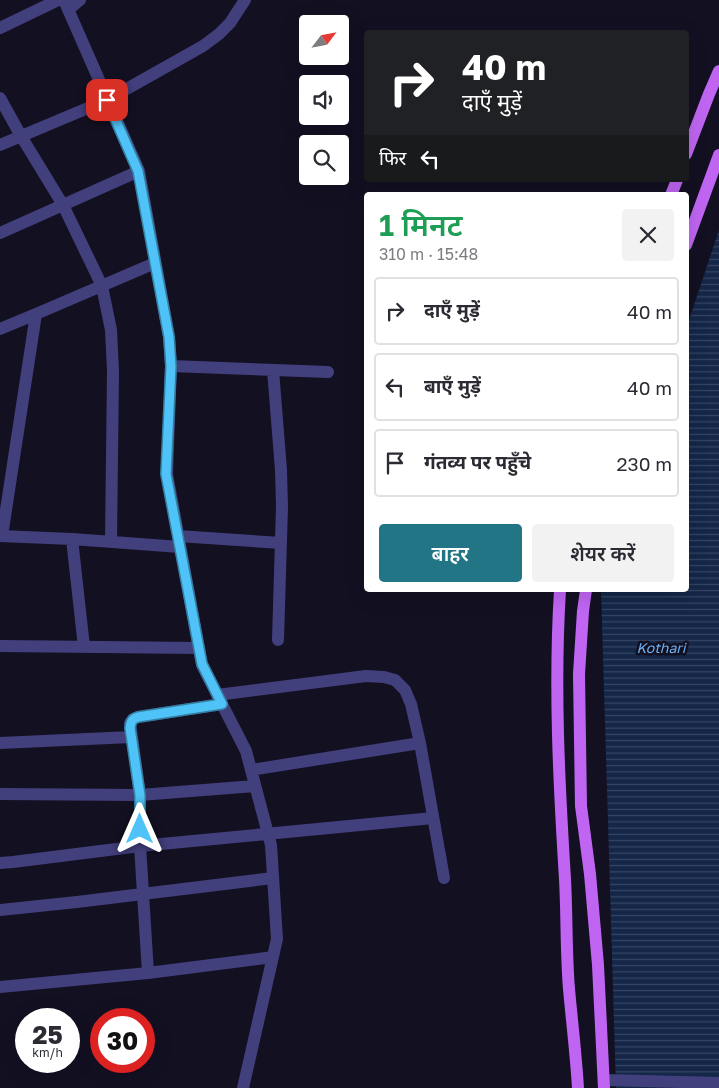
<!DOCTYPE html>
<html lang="hi">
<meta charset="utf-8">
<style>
body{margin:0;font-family:"Golos Text","Noto Sans Devanagari",sans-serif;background:#f2f2f3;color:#2b2b33;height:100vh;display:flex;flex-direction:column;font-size:19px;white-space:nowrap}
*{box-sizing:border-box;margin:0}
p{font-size:16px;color:#7c7c81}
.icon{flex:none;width:28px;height:28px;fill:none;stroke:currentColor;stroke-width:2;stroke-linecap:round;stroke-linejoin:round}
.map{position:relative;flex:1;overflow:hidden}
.drawer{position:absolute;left:364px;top:192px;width:325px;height:400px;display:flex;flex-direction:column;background:#fff;border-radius:5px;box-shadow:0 5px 20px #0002}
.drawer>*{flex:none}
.hud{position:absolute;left:364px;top:30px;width:325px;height:152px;border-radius:5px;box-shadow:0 5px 20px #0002;background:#202124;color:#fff;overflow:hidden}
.needle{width:32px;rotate:58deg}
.fabs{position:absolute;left:299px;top:15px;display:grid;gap:10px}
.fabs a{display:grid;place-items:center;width:50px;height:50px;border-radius:5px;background:#fff;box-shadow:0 5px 20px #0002;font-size:25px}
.speed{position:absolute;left:15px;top:1008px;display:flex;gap:10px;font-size:25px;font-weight:700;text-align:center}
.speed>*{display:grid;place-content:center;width:65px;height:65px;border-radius:50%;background:#fff;box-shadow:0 5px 20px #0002;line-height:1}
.speed small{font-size:12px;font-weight:400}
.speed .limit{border:8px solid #d22;background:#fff;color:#111}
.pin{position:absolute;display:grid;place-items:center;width:42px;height:42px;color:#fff;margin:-21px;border-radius:10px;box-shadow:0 2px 8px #0006}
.me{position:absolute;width:55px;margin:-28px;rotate:0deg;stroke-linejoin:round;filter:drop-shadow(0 0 4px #0008)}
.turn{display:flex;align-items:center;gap:18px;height:105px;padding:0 15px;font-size:22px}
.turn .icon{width:65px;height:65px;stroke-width:2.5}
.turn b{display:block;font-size:35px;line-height:42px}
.then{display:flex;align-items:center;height:48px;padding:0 15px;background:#0003;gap:10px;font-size:19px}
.round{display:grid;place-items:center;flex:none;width:52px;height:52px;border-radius:5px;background:#f2f2f3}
.head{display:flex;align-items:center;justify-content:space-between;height:85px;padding:0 15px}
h1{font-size:30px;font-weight:600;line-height:38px;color:#1e9e55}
.action{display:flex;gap:10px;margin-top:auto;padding:10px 15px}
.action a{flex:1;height:58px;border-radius:5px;background:#217584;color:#fff;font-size:20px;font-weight:600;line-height:58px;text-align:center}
.action a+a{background:#f2f2f3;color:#2b2b33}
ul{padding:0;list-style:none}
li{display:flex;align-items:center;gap:15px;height:68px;margin:0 10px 8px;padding:0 5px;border:2px solid #e1e1e2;border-radius:5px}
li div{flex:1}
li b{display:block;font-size:19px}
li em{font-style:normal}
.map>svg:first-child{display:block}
.water{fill:url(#water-rules)}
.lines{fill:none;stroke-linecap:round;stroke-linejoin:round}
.minor{stroke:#423f7d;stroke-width:12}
.major{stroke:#bf65f2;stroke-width:12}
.route-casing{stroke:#337fa1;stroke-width:12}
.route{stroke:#4fc3f7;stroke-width:9}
.labels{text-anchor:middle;stroke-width:5;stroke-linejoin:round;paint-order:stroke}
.water-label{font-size:14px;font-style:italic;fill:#6bb2f2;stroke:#131022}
</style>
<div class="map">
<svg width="719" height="1088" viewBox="0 0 719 1088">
<defs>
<pattern id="water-rules" width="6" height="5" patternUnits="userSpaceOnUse" patternTransform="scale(1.25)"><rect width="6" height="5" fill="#142748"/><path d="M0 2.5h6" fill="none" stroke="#364563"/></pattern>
</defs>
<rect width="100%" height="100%" fill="#131022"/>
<!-- water -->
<path class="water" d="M719 230V1088H616L601 590H686V329Z"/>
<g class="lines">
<!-- minor -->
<path class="minor" d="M64 0 139 171 169 337 171 366 167 474 202 665 246 751 271 845 277 939 243 1088
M68 10 80 0
M0 28 58 0
M0 98 21 136 63 205 102 286 111 330 113 371 111 542
M0 145 107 100 203 46 219 34 230 23 245 0
M0 233 139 171
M0 329 36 314 155 263
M171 366 328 372
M273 370 281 470 282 507 278 640
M0 536 72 539 180 547
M2 536 36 314
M178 536 281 543
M72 539 84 647
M0 646 199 648
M217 695 366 676 384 677 395 680 405 690 411 704 420 743 444 878
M0 743 131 737
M251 770 420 743
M0 794 140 795 255 786
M0 863 13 862 140 846 433 818
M0 910 77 902 273 878
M148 973 140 846V795L130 723 133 719 138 717 222 704
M0 987 148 973 273 957
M604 1080 719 1083"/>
<!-- major -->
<path class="major" d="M686 154 709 94 719 71
M671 195 677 180
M686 245 719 155
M560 590C554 686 559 783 565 879 567 916 566 953 569 989 572 1022 576 1055 578 1088
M586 590 583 611 579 674 581 806 590 874 598 965 604 1088"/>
</g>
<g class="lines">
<!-- route casing -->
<g class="route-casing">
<path id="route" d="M107 100 138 171 169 337 171 366 166 474 202 664 222 704 138 717C132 719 131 721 130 728L140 795V829"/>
</g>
<!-- route -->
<use href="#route" class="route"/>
</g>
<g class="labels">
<!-- water labels -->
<g class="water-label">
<text x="661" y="653">Kothari</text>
</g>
</g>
</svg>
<div class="fabs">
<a><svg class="needle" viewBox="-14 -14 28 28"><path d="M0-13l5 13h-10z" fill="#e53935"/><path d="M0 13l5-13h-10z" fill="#7c7c81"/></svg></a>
<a><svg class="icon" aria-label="sound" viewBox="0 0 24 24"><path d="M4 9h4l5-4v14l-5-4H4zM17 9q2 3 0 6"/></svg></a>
<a><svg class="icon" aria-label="search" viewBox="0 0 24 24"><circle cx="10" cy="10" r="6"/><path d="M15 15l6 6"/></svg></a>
</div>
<div class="speed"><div>25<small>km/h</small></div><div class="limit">30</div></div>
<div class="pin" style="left:107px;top:100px;background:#d93025"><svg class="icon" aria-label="arrive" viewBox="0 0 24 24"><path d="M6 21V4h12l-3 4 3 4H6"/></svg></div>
<svg class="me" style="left:140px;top:829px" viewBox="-20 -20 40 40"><path d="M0-17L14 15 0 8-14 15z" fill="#4fc3f7" stroke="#fff" stroke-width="4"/></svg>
<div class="hud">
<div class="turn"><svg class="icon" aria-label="right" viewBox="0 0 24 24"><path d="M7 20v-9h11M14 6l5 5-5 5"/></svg><div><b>40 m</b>दाएँ मुड़ें</div></div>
<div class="then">फिर<svg class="icon" aria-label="left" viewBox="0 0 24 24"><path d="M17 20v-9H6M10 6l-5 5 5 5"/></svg></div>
</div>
<section class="drawer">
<div class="head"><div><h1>1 मिनट</h1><p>310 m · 15:48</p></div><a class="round"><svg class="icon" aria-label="close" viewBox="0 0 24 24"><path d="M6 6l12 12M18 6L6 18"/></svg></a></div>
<ul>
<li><svg class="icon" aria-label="right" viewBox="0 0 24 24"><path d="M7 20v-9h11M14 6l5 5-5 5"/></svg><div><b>दाएँ मुड़ें</b></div><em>40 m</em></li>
<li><svg class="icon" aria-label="left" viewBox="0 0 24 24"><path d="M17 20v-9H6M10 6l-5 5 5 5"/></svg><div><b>बाएँ मुड़ें</b></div><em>40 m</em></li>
<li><svg class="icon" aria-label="arrive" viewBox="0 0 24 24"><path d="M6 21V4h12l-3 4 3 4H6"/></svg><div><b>गंतव्य पर पहुँचे</b></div><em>230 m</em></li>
</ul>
<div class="action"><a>बाहर</a><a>शेयर करें</a></div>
</section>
</div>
